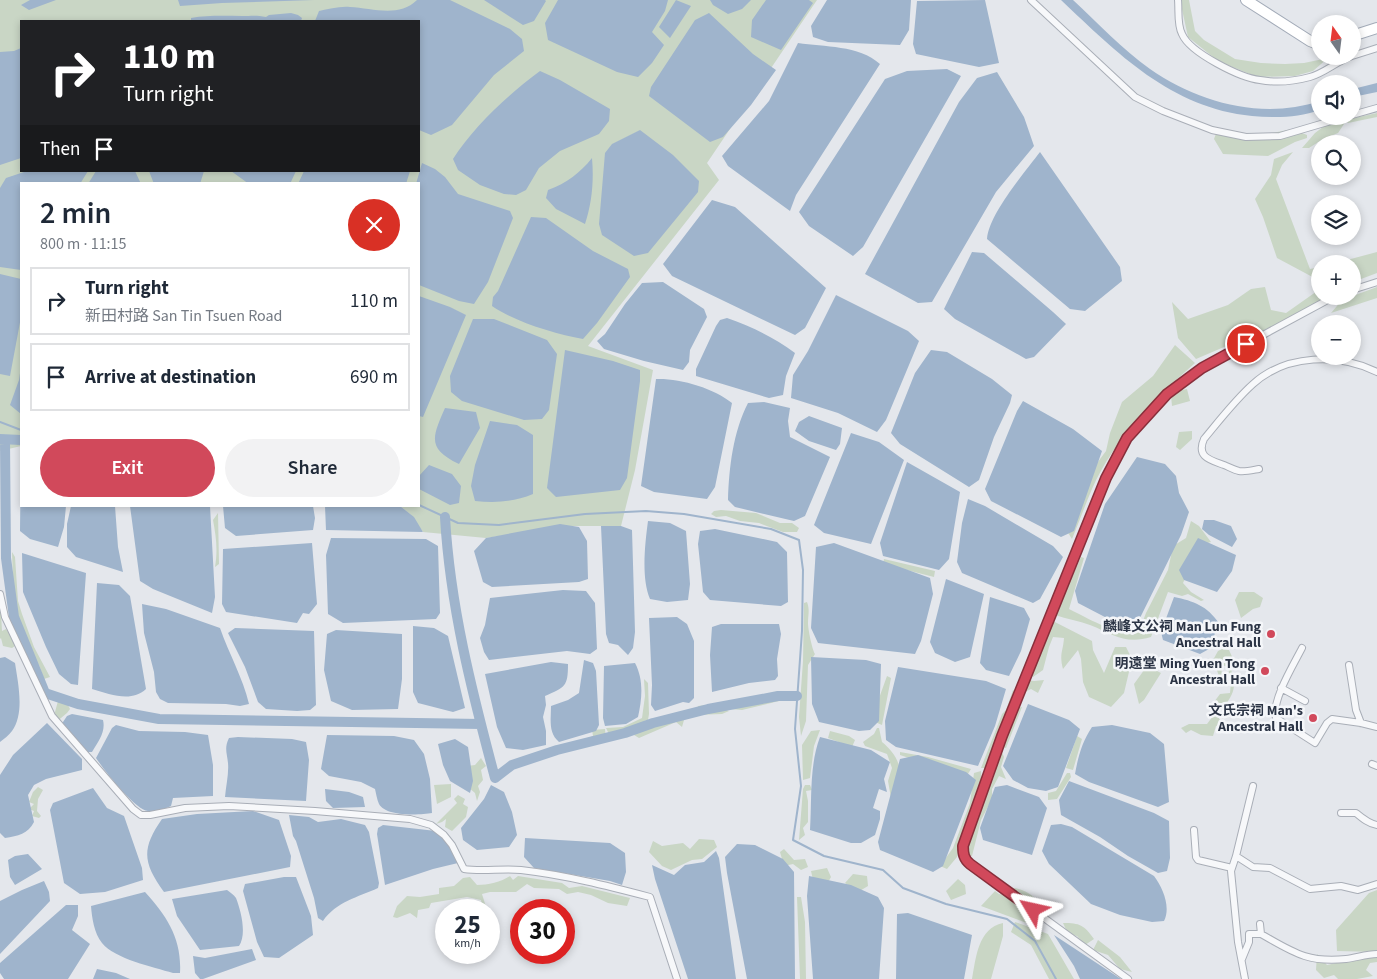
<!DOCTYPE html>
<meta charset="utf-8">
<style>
body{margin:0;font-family:"Source Sans 3","Noto Sans SC",sans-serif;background:#f2f2f3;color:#1f2937;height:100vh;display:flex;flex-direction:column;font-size:19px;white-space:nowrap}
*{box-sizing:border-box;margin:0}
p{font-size:16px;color:#747a83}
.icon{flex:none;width:28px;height:28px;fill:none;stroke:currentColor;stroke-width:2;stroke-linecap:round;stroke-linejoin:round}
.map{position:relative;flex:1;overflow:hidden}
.side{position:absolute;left:20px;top:182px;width:400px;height:325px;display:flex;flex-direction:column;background:#fff;border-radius:0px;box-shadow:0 2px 8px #0003}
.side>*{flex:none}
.banner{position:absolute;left:20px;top:20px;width:400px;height:152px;border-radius:0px;box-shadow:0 2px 8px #0003;background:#202124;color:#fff;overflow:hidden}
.needle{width:32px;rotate:346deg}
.buttons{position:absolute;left:1311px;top:15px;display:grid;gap:10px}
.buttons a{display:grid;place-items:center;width:50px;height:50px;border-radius:50%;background:#fff;box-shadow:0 2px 8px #0003;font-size:25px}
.speed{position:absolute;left:435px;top:899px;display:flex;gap:10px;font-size:25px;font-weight:700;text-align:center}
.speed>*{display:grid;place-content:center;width:65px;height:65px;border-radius:50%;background:#fff;box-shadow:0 2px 8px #0003;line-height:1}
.speed small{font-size:12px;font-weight:400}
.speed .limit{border:8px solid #d22;background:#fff;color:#111}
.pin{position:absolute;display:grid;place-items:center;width:42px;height:42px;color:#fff;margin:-21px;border:2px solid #fff;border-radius:50%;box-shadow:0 1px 5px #0007}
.me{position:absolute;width:55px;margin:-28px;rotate:306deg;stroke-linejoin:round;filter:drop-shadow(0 0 4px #0008)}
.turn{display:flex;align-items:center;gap:18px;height:105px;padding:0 20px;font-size:22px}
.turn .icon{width:65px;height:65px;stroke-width:2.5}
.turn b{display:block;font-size:35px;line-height:42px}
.then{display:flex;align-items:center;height:48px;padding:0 20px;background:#0003;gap:10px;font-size:19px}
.round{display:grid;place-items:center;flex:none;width:52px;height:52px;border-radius:26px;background:#f2f2f3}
.summary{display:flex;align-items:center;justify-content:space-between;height:85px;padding:0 20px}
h1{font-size:30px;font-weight:600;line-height:38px}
.primary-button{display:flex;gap:10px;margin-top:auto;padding:10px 20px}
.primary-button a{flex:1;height:58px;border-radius:30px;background:#d1495b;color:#fff;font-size:20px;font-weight:600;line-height:58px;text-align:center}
.primary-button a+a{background:#f2f2f3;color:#1f2937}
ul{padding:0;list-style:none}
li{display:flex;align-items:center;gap:15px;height:68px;margin:0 10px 8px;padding:0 10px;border:2px solid #e0e1e3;border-radius:0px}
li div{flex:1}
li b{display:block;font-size:19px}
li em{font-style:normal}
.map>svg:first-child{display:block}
.green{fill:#c9d6c5;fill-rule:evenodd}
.water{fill:#9fb4cc}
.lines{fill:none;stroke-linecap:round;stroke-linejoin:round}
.stream{stroke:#9fb4cc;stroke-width:2}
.river{stroke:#9fb4cc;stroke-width:10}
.minor-casing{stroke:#a9aeb7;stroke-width:8}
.primary-casing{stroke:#a3abb8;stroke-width:12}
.minor{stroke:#f7f8fa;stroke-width:6}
.primary{stroke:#fff;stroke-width:10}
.route-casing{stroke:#882f3b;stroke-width:12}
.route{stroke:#d1495b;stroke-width:9}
.poi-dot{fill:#d1495b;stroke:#f4f6f9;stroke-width:2}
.labels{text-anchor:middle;stroke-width:5;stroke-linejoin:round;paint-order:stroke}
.poi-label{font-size:14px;font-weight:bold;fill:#2b3445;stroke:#f4f6f9;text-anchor:end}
</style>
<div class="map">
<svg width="1377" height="979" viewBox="0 0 1377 979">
<rect width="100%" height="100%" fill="#e4e7ec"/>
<!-- green -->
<path class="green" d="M0 0H817L707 163 719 180 588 346 653 370 635 470 621 526H571L486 538 423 532 411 515 400 506H419V184H21V446L0 451ZM21 21H419V171H21Z
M1180 0H1189L1195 31 1204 40 1235 59 1261 63 1285 64 1304 63 1328 58 1313 71 1295 76 1257 77 1218 61 1188 37Z
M1377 113V117L1348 123 1346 121 1338 133 1323 139 1309 148H1302L1315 133 1327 124Z
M1292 129 1307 135V138L1295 142 1268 156 1223 154 1214 139 1217 131 1233 137 1251 133 1267 134Z
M1293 152 1282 165 1276 179 1310 269 1320 267V281L1277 258 1263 217 1255 199 1271 175 1274 159Z
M1377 252V273L1353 282 1352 264H1332Z
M1265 287 1271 310 1286 313 1320 289V296H1328L1280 323 1196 359 1178 338 1172 302 1188 319 1228 305 1251 289Z
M1377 287V298L1331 313 1342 300Z
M1175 345 1195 363C1155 398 1114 439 1092 489 1085 505 1079 522 1072 539L1065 528 1083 482 1106 451 1110 433 1122 402 1153 376Z
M1187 389 1190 401 1172 406 1171 396 1178 391Z
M1192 431V439L1180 450 1176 447 1179 432Z
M721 510 756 513 780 523H792L799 528 797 532H783L759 523 740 521 726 516 716 517 711 514 714 511Z
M218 513 219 564 215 567C218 550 216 536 213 520Z
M1191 521 1199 526 1211 542 1200 545 1183 583 1191 592 1204 600 1201 601 1188 594 1182 596 1168 592 1151 637C1125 645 1113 634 1090 625 1079 621 1067 619 1055 615L1081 557 1084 558 1069 609C1093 621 1106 629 1133 635L1141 626 1146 613 1168 570 1173 546 1186 538Z
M12 552 15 557 18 601 22 614 34 647 50 677 44 679 39 665 18 633 16 615 8 593 13 580Z
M884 559 935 571 934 577 883 564Z
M1239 592H1254L1263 598 1260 607 1253 609 1241 618 1235 600Z
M0 595 2 631 6 629 12 637 15 646 12 648 3 646 1 638 0 639Z
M807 602C810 610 808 615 808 623 808 629 812 649 815 654L808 665 806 721 801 736 799 717 803 661 804 603Z
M1051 620 1092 641 1093 650 1104 673 1115 647H1126L1132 659 1124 693 1111 707 1089 697 1083 682 1081 659 1078 650 1063 669C1059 654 1063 652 1064 638L1053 637 1049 647 1043 670 1033 677 1031 672Z
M1222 649 1229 650 1234 661 1230 666C1236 686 1236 690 1224 707L1214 702 1220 694 1230 693 1231 683 1228 667 1222 665 1221 681 1213 660 1218 651Z
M1147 666 1161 673 1144 700 1139 704 1134 684Z
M887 676 891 678 882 725 875 722 878 701Z
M644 679 648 683 649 714 648 720 644 721 643 724C628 726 625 736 611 738L606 728 623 727 642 718 645 696Z
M1028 680 1034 681 1044 680 1038 693 1031 689 1025 692Z
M1013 690 1018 692 988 768H981L1002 714 1006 710Z
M771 700H778L779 701 742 710 730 709Z
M58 701 68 705 70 709 67 713 55 723 50 718 55 712Z
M721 703 724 709 729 711 722 714 696 715 698 706Z
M1022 707 1006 748 1003 747 1017 708Z
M684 712 689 717 684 720 682 727 676 722 639 738 634 735C650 724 670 725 684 712Z
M1216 712 1222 724 1216 726 1213 736 1201 735 1191 730 1186 733 1181 728 1189 724H1207Z
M877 728H879L882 742C892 750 903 764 899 778 898 785 894 791 891 798L888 781 892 768 887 754 865 746 863 742 874 734Z
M605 729 606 740 586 745 582 740 593 736 592 730Z
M820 730 814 746 810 778 803 780 802 745 811 731Z
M830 731 849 736 855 740 852 747 828 738Z
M1077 736 1082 739 1073 770 1066 768Z
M900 752 928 757 971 769 966 777 900 755Z
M1000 752H1002L1004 757 1001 767 1006 779 999 776 992 789V799L981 820 972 856 968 855C963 834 983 802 992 782 996 773 997 762 1000 752Z
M481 758 486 766 481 770 483 780 478 786 480 792 477 801 475 793 462 782 467 766 475 765Z
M981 771 982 786 957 857 947 869 940 866 953 848 970 803 974 773Z
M1067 773H1070L1071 777 1057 799 1048 800V793L1056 791Z
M451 784V797L437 804 434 785Z
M805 785H810L812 790 806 791 808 801V822L803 828 805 835 799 840 803 789Z
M38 787 43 790 38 799 37 811 41 816 39 818 32 816 34 811 29 809 34 804 29 802 33 792Z
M458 795 465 799 463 804 468 807 466 817 452 831 445 827 446 819 442 822 436 824 457 803 454 799Z
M699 839 714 840 717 847 702 859 692 860 671 870 662 866 649 852 653 841 662 846 683 843 690 849Z
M784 849 794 860 805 859 808 867 801 870 793 864 784 866 780 852Z
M827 868 831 877 827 884H814L811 871Z
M853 874 867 876 868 886 858 892 845 883Z
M510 876 513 880 518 876 562 883 569 888 582 886 630 898 627 906 608 903 591 895 578 892 567 894 559 889 534 888 527 884 516 892H490L482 894 487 910H483L481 900 467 897 431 903 429 908 418 910 417 918 410 913 397 918 393 917 397 906 407 896 420 897 439 894V888L454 886 463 878 470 877 477 885C488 885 501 882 510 876Z
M958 879 965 885 966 894 951 900 946 891Z
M1014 888C1030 890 1038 902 1050 911L1043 916 1026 897 1018 898Z
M1377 890V952L1337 951 1336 930 1369 893Z
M995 891 999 894 1012 896 1039 915 1032 925 981 906Z
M797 897H801L805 922 806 979H800Z
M1015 922 1048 934 1074 979H1049L1031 945 1011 932Z
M1003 923V936L991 979H972C976 958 978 928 1003 923Z
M1063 923C1080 923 1084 925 1094 939L1085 945 1077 936 1068 934Z
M1098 940 1120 957 1132 972 1120 969 1108 955 1093 950Z
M1317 954 1327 965 1373 955 1377 958V962L1370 963 1366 970 1373 976 1357 979H1338L1334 975 1324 978 1316 970Z"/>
<!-- water -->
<path class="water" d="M30 0H56L29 10 21 5Z
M178 0H314L222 3 180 6Z
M417 0H450L510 29 522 39 524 51 494 75 452 125 431 135 419 130V21H315L319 11C329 9 340 6 350 7 372 8 399 18 417 0Z
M484 0H545L546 1 534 21 523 25Z
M558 0H668L665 11 652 32 664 45 652 63 638 77 617 72 548 40 545 23Z
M676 0 691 6 670 38 659 27Z
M710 0H751L742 9 728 14 713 5Z
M766 0H809L813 3 781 50 751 37 752 20Z
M827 0H911L909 30 900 45 828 42 813 37 811 26Z
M985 0 999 63 979 67 916 54 913 44 917 1Z
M1061 0H1073C1098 23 1122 49 1150 69 1199 103 1262 120 1320 101V110C1298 118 1275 118 1252 116 1171 108 1117 53 1061 0Z
M291 13 298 15 302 18 301 21H191V18C208 15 225 16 242 16 251 16 257 15 266 17L269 15Z
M709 13 753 54 776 70 751 105 723 137 710 142 649 96 651 87 695 20Z
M798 43C824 47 859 45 880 64L796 195 790 211 728 166 722 156 769 101Z
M21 48V158L0 165V52L14 51Z
M947 69 961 76 863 247 853 256 809 226 799 212 885 79 907 71Z
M540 71 560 80 610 109 609 121 599 134 560 151 539 168 526 190 516 195 504 194 480 185 458 170 453 159C474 126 509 94 540 71Z
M997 72 1024 117 1034 146 996 192 932 302 918 303 865 274 959 102 977 78Z
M1377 83V92L1353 97V89Z
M640 130 673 155 699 181 698 192 648 253 634 256 602 235 599 224 605 153 612 144Z
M1040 152 1120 267 1122 281 1085 311 1070 309 987 239C989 214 1025 172 1040 152Z
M592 158C594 181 592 203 585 224L556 209 546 198 548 190C567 183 580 173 592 158Z
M422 163 435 169 445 177 458 194 510 211 513 218 488 282 474 304 459 301 419 285V184H416Z
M27 171H88L80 184H21V270L0 267V188L6 178Z
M96 171H135L141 184H88Z
M149 171H204L200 184H154Z
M231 171H296L290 184H249Z
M304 171H410L406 184H298Z
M712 200 735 207 826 288 805 328 795 335 672 276 663 264Z
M531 217 546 218 593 251 628 269 630 277 597 323 583 339C555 334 515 322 492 306L493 297 498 291Z
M972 252 984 253 1053 312 1066 324 1034 357 1026 359 955 319 944 309Z
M0 274 21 279V317L10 376 0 374Z
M663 282 704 309 707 317 690 350 689 362 683 370 644 361 604 349 597 341 605 334 625 304 642 283Z
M836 295 908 331 919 341 886 420 877 432 838 413 791 398 793 375 808 351Z
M419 296 450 307 466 315 423 417 419 416Z
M727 318C752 327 774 337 795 353L786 376 783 395 769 398 696 376V369L716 326 720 320Z
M473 319H494L547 340 557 354 549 410 542 419 524 420 462 401 451 392 450 376Z
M565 350 613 361 640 370V381L627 478 620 490 556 497 547 488Z
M931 350 947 352 992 379 1012 395 1010 403 994 437 979 480 969 487 900 444 891 433 915 373Z
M21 366V414L10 405 19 380Z
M656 379C679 378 714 388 732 403L715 487 707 499 654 492 641 486Z
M1023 401 1073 429 1102 451 1074 531 1061 537 991 501 985 489 1017 411Z
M764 402 790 408 788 421 790 437 830 457 805 516 794 521 735 507 728 500C729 468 733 432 748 403Z
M445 408 476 412 480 428 459 464C427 448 432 438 445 408Z
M809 416 842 428 840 444 836 450 809 441 795 431 799 422Z
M490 421 517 425 533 435V494C514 502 496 503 475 501L471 486 475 465Z
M851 433 879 442 904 460 871 544 824 533 814 525Z
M21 446V506H66L64 527 58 547 30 539 20 531Z
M1137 457 1165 464 1176 476 1179 493 1189 512 1181 535 1137 624 1126 628 1078 603 1075 591 1105 504Z
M907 462 960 492 949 559 939 570 883 556 880 543Z
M429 465 452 474 461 486 459 503 450 505 419 489V476Z
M968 499 985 506 1053 546 1063 557 1040 599 1033 603 962 573 957 562 962 523Z
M71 506H115L118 547 123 572 76 557 67 547V524Z
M130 506H210L215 597 212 613 153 589 140 581Z
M223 506H313L315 518 313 530 236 536 225 528Z
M325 506H400L414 517 423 532 326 530Z
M1204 520H1214L1231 526 1237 539 1232 547 1209 535 1202 529Z
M648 521 670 523 686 531 690 584 688 600 667 602 650 599C641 578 645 544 648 521Z
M560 524 579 527 587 541 588 579 579 582 492 587 483 582 474 551 486 538Z
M601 526H621L632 530 635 632 633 648 628 655 618 645 609 643 606 634Z
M715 529 777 542 787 552 788 602 781 606 710 600 703 592 698 544 700 531Z
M331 538 426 539 438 546 440 613 436 619 343 623 328 614 326 555Z
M1198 538 1236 555 1232 571 1217 592 1184 580 1179 570Z
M312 543 317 604 309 614 303 613 297 623 226 612 222 604 223 549Z
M834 543 930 578 933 594 921 641 915 654 818 643 811 628 816 547Z
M22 553 86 573 78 685 71 684 59 674 46 647 23 592Z
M946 579 984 594 970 657 955 662 935 653 930 642Z
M97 583 119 585 130 596 146 689C131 703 110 694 92 689Z
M563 590 586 591 595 603 597 649 590 654 567 651 489 660 484 652 480 638 485 625 490 598Z
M990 597 1024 608 1030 619 1021 651 1009 676 986 670 980 663Z
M1174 597C1194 601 1207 606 1219 623L1209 649 1200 654 1163 640 1161 632Z
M142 604 166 609 220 628C229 654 243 678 249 704L240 706 226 704 168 703 160 699 156 692 154 672 144 633Z
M677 617 687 624 694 641V698L689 703 683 702 655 711 651 705 652 685 649 618Z
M721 624H779L781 634 777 659 778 676 775 680 749 683 712 692 710 655 712 627Z
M413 626 434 628 448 636 465 708 453 712 418 703 413 692Z
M235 628 314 631 316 705 310 710 297 711 266 709 258 702 245 667 228 633Z
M336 630 402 634V679L398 709 352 710 331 701 324 670 327 634Z
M5 657 15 663C18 683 25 713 12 731 9 735 4 739 0 742V658Z
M811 657 866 660 881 664 879 721 870 730 859 731 819 722 812 704Z
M584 660 593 663 596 671 599 725 596 731 559 742C548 733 551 719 551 706L568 700 579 693Z
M551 662 568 664C568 687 565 687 545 696L546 705 543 717 546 731V745L523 750 506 748 497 727 485 674Z
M635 663C644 680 642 699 638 717L626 724 605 726 603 718 604 666Z
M898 667 986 681 1006 689 995 726 978 766 896 747 886 740 885 721Z
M1028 704 1069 720 1080 729 1058 787 1046 791 1028 788 1013 780 1003 766Z
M72 714 103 720C106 732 98 742 92 752H85L61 725 67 716Z
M47 723 82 759V770L46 779 34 785 28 795 34 822C28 834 18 836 5 838L0 833V775L13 755Z
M116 725 139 731 185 732 208 735 213 765V796L173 798 171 806C164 809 156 812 148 811 135 810 104 770 96 758L112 728Z
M1112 725 1150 733 1164 744 1169 802 1158 807 1089 782 1075 774C1078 757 1082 742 1092 727Z
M327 735 394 736 414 740 424 754 430 779 432 813C420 815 386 817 379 804 377 800 376 793 375 789L361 782 329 776 321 769Z
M238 737 292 739 306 742 309 760 306 801 225 797C226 786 229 773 228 763 227 753 224 748 229 738Z
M820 737 871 750 890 762 884 779 887 792 879 789 873 808 880 811V819L875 835 861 843H851L810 830C812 800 809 766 820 737Z
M455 739 468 747 473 781 470 793 450 781 443 765 438 744Z
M918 755 966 772 976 780 943 866 933 872 880 850 878 842 900 759Z
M1069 781 1154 813 1169 821 1170 858 1167 871 1158 873 1128 856 1100 837 1061 815 1059 800Z
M491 785 504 792 512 812 517 835 509 847 477 850 463 840 461 828 484 799Z
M1007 785 1039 797 1047 808 1032 855 983 840 980 828 995 787Z
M93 788 107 808 124 816 142 868 143 880 105 892 80 894 64 883 50 810 53 803Z
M325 789 349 792 363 797 365 807 333 808 326 801Z
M253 811 279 820 291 856 290 867 164 892C143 863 141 849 162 819L197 814Z
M289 815 309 817 318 822 341 819 365 825 369 832 379 883 378 888C358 897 336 902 323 921L318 918 314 898 296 841 293 836Z
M1061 824 1072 827 1154 876C1163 888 1171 907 1164 921L1152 922 1120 915 1091 904 1049 864 1042 851 1051 825Z
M383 825 436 831 456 848 458 863 433 869 385 885 377 834 378 828Z
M525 838 610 843 625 853 626 872 622 885 610 881 534 868 524 857Z
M737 844 755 845 783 859 794 872 795 979H747L727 873 725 857Z
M716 851 719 858 736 979H688L655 879 652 865 674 875 685 865 704 862Z
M28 854 42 869 15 885 10 877 8 860 15 856Z
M809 876 851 885 878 897 884 908 879 979H813L807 896Z
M284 877H296L311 916 313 935 279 958 264 957 257 942 243 891 245 884Z
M44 881 49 892 50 901 0 954V901L22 890Z
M227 890C230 892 234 895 236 898 241 911 247 934 239 946L200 950 177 916 172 899Z
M145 892C167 916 182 939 180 973H173C153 967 115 959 102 943 94 933 92 918 91 906Z
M66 905H78V916L72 930 90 944 68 979H4L0 973V963Z
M908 913 972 935 964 979H896L897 914Z
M1054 935 1121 979H1080L1074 966Z
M252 949 256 960 203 979H200L195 973 193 956 205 958Z
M97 969 116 973 130 979H93Z"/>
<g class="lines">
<!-- stream -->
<path class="stream" d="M0 422 21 430
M419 505 458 523 499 525 585 514 646 511 684 514 771 529 799 540 803 570 802 631 795 729 801 786 793 840 824 856 883 870 903 888 946 904 1007 919 1035 941 1056 979"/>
<!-- river -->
<path class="river" d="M0 439 21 440
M5 440 6 558 14 617 45 693 78 704 159 719 481 724
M445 517C450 606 472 692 495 778L512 765 557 750 625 733 653 723 708 709 778 696H797"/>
<!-- minor casing -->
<g class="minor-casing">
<path id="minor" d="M1031 0 1135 97 1163 111 1212 130 1246 137 1280 136 1348 116
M1178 0C1179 10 1177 25 1182 34 1190 53 1241 78 1260 80 1276 83 1295 81 1310 77 1325 73 1337 61 1352 56
M1352 56 1377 48
M1352 115 1377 108
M1352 290 1377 282
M1259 469C1253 470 1245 472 1239 471 1234 470 1229 467 1224 465 1210 460 1196 457 1204 439 1219 421 1235 400 1253 384 1286 354 1339 353 1377 372
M0 594 5 617 52 716 133 809 141 815H150L185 808 229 806 315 811 410 819 431 825 444 835 452 845 464 869C483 872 502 868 521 870 565 875 608 886 650 897L677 979
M1302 648C1294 664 1271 701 1276 718L1315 743 1327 723 1332 719 1361 723 1377 727
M1349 665 1356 710 1361 723
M1281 688 1305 701
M1372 764 1377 766
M1341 813H1356C1362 818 1369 824 1377 825
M1194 830 1196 857 1198 860 1232 868
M1236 856 1253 867 1270 868 1310 889 1341 886 1358 890 1377 884
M1260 924 1261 934C1293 952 1307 963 1346 959 1356 958 1366 954 1377 954
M1242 959 1249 942V934H1261
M1128 979 970 864 965 858 963 846 1002 736 1066 578 1106 478 1127 438 1167 394 1202 368 1335 296
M1245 979 1238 942 1231 871 1236 856 1253 786"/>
</g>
<!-- primary casing -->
<g class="primary-casing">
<path id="primary" d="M1246 0 1310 41 1320 45
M1352 36 1377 28"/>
</g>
<!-- minor -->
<use href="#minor" class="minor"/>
<!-- primary -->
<use href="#primary" class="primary"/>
</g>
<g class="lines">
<!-- route casing -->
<g class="route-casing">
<path id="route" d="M1033 910 970 864C964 859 963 854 963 846L1002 736 1106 478 1127 438 1167 394 1202 368 1246 344"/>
</g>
<!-- route -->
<use href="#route" class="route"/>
</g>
<!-- markers -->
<g class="poi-dot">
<circle cx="1271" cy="634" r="5"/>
<circle cx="1265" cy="671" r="5"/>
<circle cx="1313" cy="718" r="5"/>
</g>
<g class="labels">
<!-- poi labels -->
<g class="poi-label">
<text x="1261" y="631">麟峰文公祠 Man Lun Fung<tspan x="1261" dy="16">Ancestral Hall</tspan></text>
<text x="1255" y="668">明遠堂 Ming Yuen Tong<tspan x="1255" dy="16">Ancestral Hall</tspan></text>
<text x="1303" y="715">文氏宗祠 Man's<tspan x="1303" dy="16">Ancestral Hall</tspan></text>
</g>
</g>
</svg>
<div class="buttons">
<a><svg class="needle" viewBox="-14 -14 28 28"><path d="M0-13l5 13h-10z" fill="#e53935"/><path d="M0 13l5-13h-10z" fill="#747a83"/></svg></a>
<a><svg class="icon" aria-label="sound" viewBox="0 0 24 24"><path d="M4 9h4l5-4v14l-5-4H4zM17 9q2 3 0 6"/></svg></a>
<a><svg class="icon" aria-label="search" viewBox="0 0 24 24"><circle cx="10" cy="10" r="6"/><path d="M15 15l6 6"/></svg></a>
<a><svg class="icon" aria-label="layers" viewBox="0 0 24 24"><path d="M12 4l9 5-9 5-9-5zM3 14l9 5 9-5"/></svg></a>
<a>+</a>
<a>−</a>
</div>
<div class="speed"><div>25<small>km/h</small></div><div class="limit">30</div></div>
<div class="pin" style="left:1246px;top:344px;background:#d93025"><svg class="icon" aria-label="arrive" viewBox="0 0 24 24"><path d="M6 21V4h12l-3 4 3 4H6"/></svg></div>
<svg class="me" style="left:1033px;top:910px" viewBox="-20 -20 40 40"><path d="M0-17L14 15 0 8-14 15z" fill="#d1495b" stroke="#fff" stroke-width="4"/></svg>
<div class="banner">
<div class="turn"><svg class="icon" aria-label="right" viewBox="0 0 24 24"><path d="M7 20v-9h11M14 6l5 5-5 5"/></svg><div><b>110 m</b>Turn right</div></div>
<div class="then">Then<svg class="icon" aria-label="arrive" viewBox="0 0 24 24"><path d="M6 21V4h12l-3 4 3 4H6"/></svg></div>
</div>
<section class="side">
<div class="summary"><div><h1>2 min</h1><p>800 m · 11:15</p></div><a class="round" style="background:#d93025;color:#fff"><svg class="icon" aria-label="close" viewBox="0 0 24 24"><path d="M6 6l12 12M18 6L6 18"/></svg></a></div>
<ul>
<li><svg class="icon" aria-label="right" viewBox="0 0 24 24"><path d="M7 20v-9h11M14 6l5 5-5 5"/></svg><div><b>Turn right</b><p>新田村路 San Tin Tsuen Road</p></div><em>110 m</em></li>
<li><svg class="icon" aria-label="arrive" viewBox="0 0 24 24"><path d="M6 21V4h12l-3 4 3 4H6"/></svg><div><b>Arrive at destination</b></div><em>690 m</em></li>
</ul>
<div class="primary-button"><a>Exit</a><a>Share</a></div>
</section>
</div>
